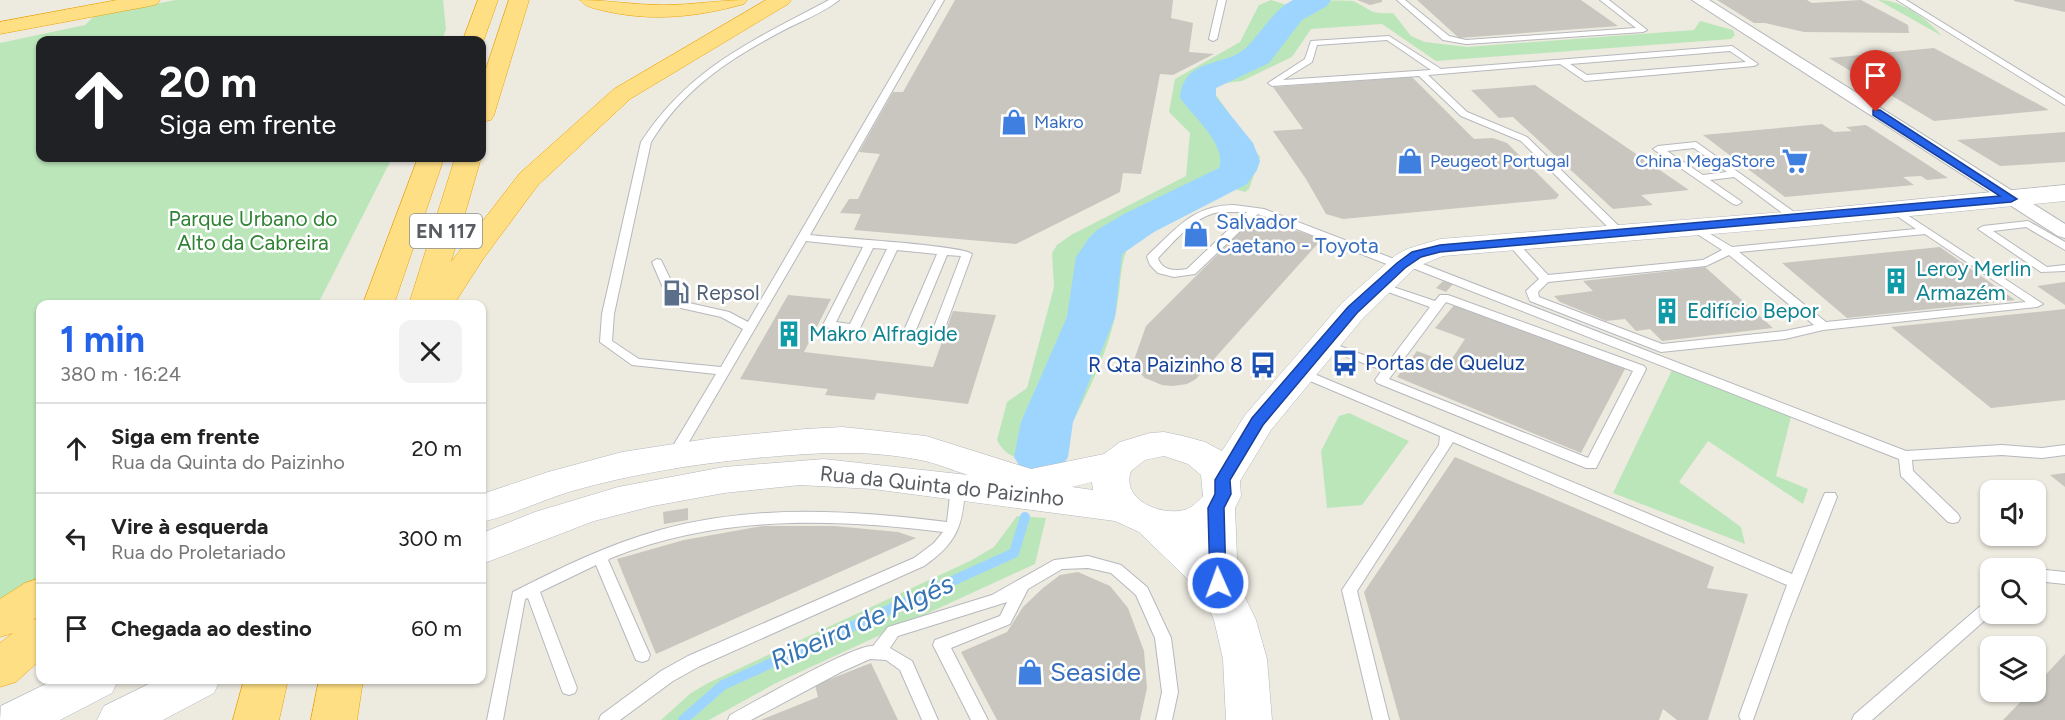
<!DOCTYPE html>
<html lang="pt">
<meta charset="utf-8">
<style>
body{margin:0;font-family:Figtree,sans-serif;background:#f2f2f2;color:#222;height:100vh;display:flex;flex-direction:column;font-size:22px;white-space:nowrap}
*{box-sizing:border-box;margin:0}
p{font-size:20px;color:#767676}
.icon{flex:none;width:33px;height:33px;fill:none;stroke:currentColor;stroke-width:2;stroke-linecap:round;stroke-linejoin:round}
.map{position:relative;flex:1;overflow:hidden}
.drawer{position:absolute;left:36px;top:300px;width:450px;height:384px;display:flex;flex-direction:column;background:#fff;border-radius:12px;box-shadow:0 2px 4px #0004}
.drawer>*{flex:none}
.hud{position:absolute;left:36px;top:36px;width:450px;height:126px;border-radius:12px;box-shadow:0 2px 4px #0004;background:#202124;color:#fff;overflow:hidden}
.controls{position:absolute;left:1980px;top:480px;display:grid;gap:12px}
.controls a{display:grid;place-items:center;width:66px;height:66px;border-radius:12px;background:#fff;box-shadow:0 2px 4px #0004;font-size:30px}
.pin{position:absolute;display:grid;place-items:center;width:51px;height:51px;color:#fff;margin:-62px -26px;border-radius:50% 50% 50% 0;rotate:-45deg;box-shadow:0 0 6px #0007}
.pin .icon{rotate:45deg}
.me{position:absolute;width:66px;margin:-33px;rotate:358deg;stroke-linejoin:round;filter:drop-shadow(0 0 4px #0008)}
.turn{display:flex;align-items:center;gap:21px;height:126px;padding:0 24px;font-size:27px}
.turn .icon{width:78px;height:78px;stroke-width:2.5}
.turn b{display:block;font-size:42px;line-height:51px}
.round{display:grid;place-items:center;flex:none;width:63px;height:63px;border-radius:12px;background:#f2f2f2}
.overview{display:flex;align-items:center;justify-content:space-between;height:102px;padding:0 24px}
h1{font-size:36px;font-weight:700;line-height:45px;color:#2563eb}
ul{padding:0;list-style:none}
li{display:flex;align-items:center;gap:18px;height:90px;padding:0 24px;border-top:2px solid #e0e0e0}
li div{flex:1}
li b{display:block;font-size:22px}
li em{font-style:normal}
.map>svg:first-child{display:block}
.green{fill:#bbe6ba}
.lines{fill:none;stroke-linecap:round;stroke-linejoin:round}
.stream{stroke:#9dd5ff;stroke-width:10}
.river{fill:#9dd5ff;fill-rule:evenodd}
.building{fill:#c9c6bf}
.lane-casing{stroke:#b6b8bd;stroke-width:2}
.street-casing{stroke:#b6b8bd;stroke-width:2}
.secondary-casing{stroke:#b4b7bd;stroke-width:1}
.highway-casing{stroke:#eca100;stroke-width:1}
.lane{fill:#fff;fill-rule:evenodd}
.street{fill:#fff;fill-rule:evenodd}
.secondary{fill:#fff;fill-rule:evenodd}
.highway{fill:#ffdf84;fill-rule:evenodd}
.route{fill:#2563eb;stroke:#184099;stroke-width:1.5}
.labels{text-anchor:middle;stroke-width:5;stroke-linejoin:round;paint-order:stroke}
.far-shop-label{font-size:18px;fill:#366cbe;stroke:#fff;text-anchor:start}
.shield{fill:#fff;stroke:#8b8e91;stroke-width:1.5}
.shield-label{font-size:20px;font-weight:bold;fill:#595d62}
.park-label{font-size:21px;fill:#2f8233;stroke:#fff}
.shop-label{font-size:21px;fill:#366cbe;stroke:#fff;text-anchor:start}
.culture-label{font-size:21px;fill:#0d838f;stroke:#fff;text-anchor:start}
.service-label{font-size:21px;fill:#4e5e75;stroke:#fff;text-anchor:start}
.transit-label{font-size:21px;fill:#164399;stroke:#fff;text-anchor:start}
.street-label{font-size:21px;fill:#595d62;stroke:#fff}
.near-shop-label{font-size:26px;fill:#366cbe;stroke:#fff;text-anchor:start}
.near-water-label{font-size:27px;font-style:italic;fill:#3775b5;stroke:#fff}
</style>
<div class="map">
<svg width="2065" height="720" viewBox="0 0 2065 720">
<rect width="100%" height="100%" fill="#edeae0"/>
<!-- green -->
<path class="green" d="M176 0H443L446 29 442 40H40V158H392L318 304H40V577L0 602V43L85 25 95 15Z
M1271 0 1287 5C1300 0 1341 0 1353 1 1374 11 1368 14 1393 13L1411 36 1425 42 1467 47 1694 30 1700 21 1733 30 1735 35 1731 39 1436 61 1382 24 1311 29 1292 57 1242 81 1209 85 1260 157 1249 189 1245 192 1232 188C1221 192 1212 201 1201 206 1180 217 1148 224 1132 242 1120 256 1121 282 1118 300 1110 357 1078 409 1054 461 1031 460 1008 463 997 440L1007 402 1027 388 1054 287 1052 253 1057 245 1071 235 1186 176 1190 133 1169 112 1175 79 1240 42 1259 5Z
M1878 0C1902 0 1926 18 1942 36Z
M1672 370 1791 417 1776 476 1808 489 1803 504 1708 441 1679 482 1741 527 1745 544 1613 493Z
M1349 413 1409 441 1362 505 1327 508 1321 451 1339 416Z
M1017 516 1046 518 1035 564 776 683 709 720H661L691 693 708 683 970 561 994 547Z"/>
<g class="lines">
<!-- stream -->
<path class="stream" d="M683 720 723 685 1014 553 1025 517"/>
<!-- river -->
<path class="river" d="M1293 0H1331L1327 6 1302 20 1269 63 1216 88V97L1253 143 1260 161 1257 170 1247 184 1154 232 1122 254 1115 317 1073 422 1068 457 1060 470 1041 476 1022 470 1014 457 1021 422 1067 317 1076 257 1089 238 1097 230 1124 214 1219 168C1228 146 1192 115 1180 98 1184 56 1225 68 1247 47 1263 31 1272 11 1293 0Z"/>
</g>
<!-- building -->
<path class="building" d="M955 0H1173L1171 18 1193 23 1189 52 1214 54 1173 75 1160 74 1141 174 1123 173 1120 192 1016 244 854 230 861 214 840 213 849 199H858L880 154 859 152 893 92H903Z
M1357 0H1382V2L1370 5Z
M1417 0H1581L1618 26 1459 38Z
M1717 0H1807L1812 3 1861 0 1908 25 1909 33 1804 32 1765 23H1754Z
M2014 0H2065V12L2014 1Z
M1934 48 2049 110 1934 121 1829 58Z
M1412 77 1474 139 1493 138 1507 143 1559 195 1556 199 1343 219 1326 214 1306 179 1273 131 1303 129 1273 87Z
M1535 85 1689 190 1641 195 1653 205 1613 209 1513 117 1499 118 1471 90Z
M1822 124 1834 132 1852 131 1846 127 1866 125 1948 178 1927 180 1921 176 1903 177 1914 185 1785 197 1703 135Z
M2065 132V162L2000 166 1957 140Z
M1255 217 1322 239 1196 379 1187 384 1173 386 1162 385 1145 378 1136 369 1134 360 1146 326Z
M1940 247 2015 300 1847 318 1782 263Z
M1705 267 1773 328 1662 341 1650 329 1636 331 1625 319 1606 321 1560 302 1554 296 1593 291 1583 281Z
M1443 281 1453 284 1446 292 1436 288Z
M2065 282V305L2037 286Z
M723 290 738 292 734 299 718 297Z
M788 295 831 299 804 352 933 367 953 311 996 315 968 404 877 393 874 400 825 395 828 389 740 379Z
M1455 304 1626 367 1581 453 1397 377 1417 351 1449 363 1465 339 1435 328Z
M2065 309V400L1991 408 1891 327Z
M1455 457 1714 567 1707 588 1748 594 1708 720H1677L1663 709 1659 720H1400L1364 592Z
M2065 473V487L2050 475Z
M688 508V520L664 524 663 512Z
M762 526H834L898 532 916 538 656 654 617 559 684 540Z
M1078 572 1110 586 1128 608 1144 651 1147 688 1140 720H997L961 652 1007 632 1023 607 1043 588 1060 575Z
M2065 654V720H2003L2030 692H2036V685Z
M871 663 898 720H761L818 697 815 685Z"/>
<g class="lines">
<!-- lane casing -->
<g class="lane-casing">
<path id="lane" d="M829 0H839C823 13 801 21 782 31 728 60 684 88 651 142L614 314 612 341 639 359 721 367 743 329 721 317 681 308 664 290 652 262 657 259 661 260 675 289 689 303 729 312 748 322 936 0H944L810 235C833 238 961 245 972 254L942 336C934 342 911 339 903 333L937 254 897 250 860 328C852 334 831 331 823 325L863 247 806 241 679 459H669L667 456 716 374 632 365 600 342 602 314 641 142C690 67 754 40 829 0ZM873 248 887 249 850 324 836 322ZM947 255 961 256 932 332 916 330Z
M1218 0H1226L1217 39 1213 41 1209 39Z
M1397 0H1405L1449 36 1466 40 1636 28 1600 0H1609L1647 30 1643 32 1466 44 1443 40Z
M1897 0H1906L2065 98V105Z
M1389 36 1441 69 1732 46 1758 64 1754 66 1585 81 1560 64 1428 75 1467 112 1527 137 1625 232 1626 234 1625 236H1617L1521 141 1461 116 1419 76 1272 86 1268 83 1305 59 1311 41ZM1387 40 1431 70 1283 80 1312 62 1317 45ZM1730 51 1746 62 1587 75 1570 64Z
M1696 142 1801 217V221H1793L1734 177 1710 180 1742 202 1737 205 1733 204 1653 149 1658 146ZM1694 148 1727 172 1703 175 1667 151Z
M1234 205 1264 209 1402 262V259H1410L1906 451 2002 445 2042 448 2065 445V455L2042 458 2002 455 1912 460 1913 471 1958 514 1960 518 1958 522 1953 523 1948 522 1901 476 1899 459 1405 265V268H1397L1258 214 1195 274 1174 277 1158 273 1150 265 1147 257 1148 255C1176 229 1193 205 1234 205ZM1220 212H1247L1187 269C1175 271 1162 271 1158 258 1175 241 1195 215 1220 212Z
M1895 207 2043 304 2037 307 1823 330 1785 339 1661 352 1530 301 1526 291 1539 279 1507 243 1512 240 1516 241 1548 275 1703 260 1722 250 1691 230 1690 228 1695 225 1732 247 1916 229 1891 212V208ZM1925 234 2026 302 1826 322 1739 252ZM1729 255 1814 325 1785 331 1662 344 1539 297 1538 292 1548 282 1706 266Z
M2028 221 2065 242V250L2026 227 1993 231 2047 267 2065 265V271L2041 272 1978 229 1983 226Z
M1378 282 1435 301 1440 295H1448L1644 366 1646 369 1596 468H1586L1377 383 1375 380 1382 370 1320 347 1318 344 1324 340 1387 364 1430 307 1374 287 1372 285ZM1446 302 1633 371 1588 458 1389 379Z
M1300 368 1792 574 1823 497 1825 493H1835L1837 497 1789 619 1753 720H1741L1739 716 1787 585 1453 442 1357 591 1389 720H1373L1342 590 1439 445 1440 436 1296 375 1294 372 1296 369Z
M958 482 963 484 965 487C963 526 957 543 924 566L700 666 673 681 620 720H599L601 715 661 671 688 656 914 558 934 543 943 532C831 518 718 515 611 558L608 560 650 655 648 660 642 662 636 660 596 565 594 566 540 592 577 688 575 693 569 695 563 693 561 688 528 598 525 599 503 720H487L513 592C560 568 609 544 660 530 754 504 852 510 947 522L951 487 953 484Z
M1088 556 1121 565 1147 587 1149 591 1171 638 1178 692 1172 720H1156L1162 692 1155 638 1136 595 1111 573 1088 568 1062 569 1028 589 1010 624 951 648 988 720H971L933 645 935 640 1000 616 1007 602 898 636 890 648 912 661 938 720H922L900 670 886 660 870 659 841 672 751 720H728L730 715C755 702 852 645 873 646L888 627 992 595 1054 560Z
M2036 569 2065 572V584L2036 581Z
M1990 600 1992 614 1872 720H1852L1854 715 1985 602Z"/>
</g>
<!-- street casing -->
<g class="street-casing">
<path id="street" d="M1692 0H1709L2065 224V238L2058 236Z"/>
</g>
<!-- secondary casing -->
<g class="secondary-casing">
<path id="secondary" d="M2065 185V201L1797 227 1443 256 1416 267 1364 317 1271 430 1240 481 1241 496 1235 508 1238 583 1256 620 1267 659 1272 720H1226L1223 659 1214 620 1202 593 1139 532 1115 521 873 489 800 485 724 493 653 506 594 521 482 564V533L535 512 618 487 724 467 824 459 968 475C952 470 936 463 920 460 865 449 812 453 756 458 694 464 632 474 572 491 542 500 512 515 482 522V494L548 472 622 452 713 438 805 429 843 427 926 436 1031 469 1104 454 1120 442 1150 433 1164 432 1183 436 1205 442 1222 451 1246 414 1342 303 1396 255 1407 249 1440 239 1797 211ZM1164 456 1188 464 1201 475 1203 496C1197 502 1192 508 1184 510 1160 516 1121 500 1131 471L1145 460ZM1092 482 1093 490 1072 487Z
M54 680H118L112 693 60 720H0L1 706Z
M157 680H220L214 693 163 720H97L104 706Z"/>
</g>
<!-- highway casing -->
<g class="highway-casing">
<path id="highway" d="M117 0H160L157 4 150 6 0 34V22Z
M478 0H498L482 45V40H463Z
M509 0H529L494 115 491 120 482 122V81Z
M580 0C608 0 635 5 663 5 692 5 719 0 747 0L744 4C698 17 652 22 605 11 596 9 585 7 580 0Z
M766 0H791L788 4 630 99 538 185 483 259 454 304H409L455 158H481L451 262 520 173 614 89Z
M418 158H444L394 304H363Z
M40 578V615L33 620 40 618V660L16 682 0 687V643L13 633 0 637V599L25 583Z
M244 680H288L279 720H233Z
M319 680H363L357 720H311Z"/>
</g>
<!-- lane -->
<use href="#lane" class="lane"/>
<!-- street -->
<use href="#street" class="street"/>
<!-- secondary -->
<use href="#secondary" class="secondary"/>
<!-- highway -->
<use href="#highway" class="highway"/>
</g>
<!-- route -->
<path class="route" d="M1873 110H1880L2017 199 2011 202 1440 252 1421 257 1405 268 1357 313 1263 425 1230 480 1231 494 1224 508 1226 583 1224 588 1218 590 1212 588 1210 583 1208 508 1215 494V480L1252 418 1348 307 1397 263 1412 252 1440 245 2000 196 1873 115Z"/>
<!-- icons -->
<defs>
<g id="shop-bare" transform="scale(2.07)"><path d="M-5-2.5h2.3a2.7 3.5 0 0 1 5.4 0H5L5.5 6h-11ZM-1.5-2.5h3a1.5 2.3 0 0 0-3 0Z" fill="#3f7fe0" stroke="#fff" stroke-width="2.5" paint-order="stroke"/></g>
<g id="supermarket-bare" transform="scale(2.07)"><path d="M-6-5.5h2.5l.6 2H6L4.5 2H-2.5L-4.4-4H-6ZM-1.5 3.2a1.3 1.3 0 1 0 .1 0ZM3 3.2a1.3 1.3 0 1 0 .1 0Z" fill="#3f7fe0" stroke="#fff" stroke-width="2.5" paint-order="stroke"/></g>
<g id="building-bare" transform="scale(2.07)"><path d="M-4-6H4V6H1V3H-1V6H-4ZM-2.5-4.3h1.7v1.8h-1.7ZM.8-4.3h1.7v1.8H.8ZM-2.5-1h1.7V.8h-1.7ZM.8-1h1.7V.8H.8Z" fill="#0f9aa8" stroke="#fff" stroke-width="2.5" paint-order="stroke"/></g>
<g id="fuel-bare" transform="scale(2.07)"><path d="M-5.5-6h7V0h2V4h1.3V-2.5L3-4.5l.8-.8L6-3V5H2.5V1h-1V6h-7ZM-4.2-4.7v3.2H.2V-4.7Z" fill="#5c6f8a" stroke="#fff" stroke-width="2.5" paint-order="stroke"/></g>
<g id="bus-bare" transform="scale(2.07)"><path d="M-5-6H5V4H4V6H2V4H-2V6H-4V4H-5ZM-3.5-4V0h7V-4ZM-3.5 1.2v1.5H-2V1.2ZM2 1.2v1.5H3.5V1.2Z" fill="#1a4fb4" stroke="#fff" stroke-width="2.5" paint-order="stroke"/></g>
</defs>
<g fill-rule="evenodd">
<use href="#shop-bare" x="1014" y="122"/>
<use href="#shop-bare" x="1410" y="161"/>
<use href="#supermarket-bare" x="1795" y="161"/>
<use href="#shop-bare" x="1196" y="234"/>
<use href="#building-bare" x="1896" y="281"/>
<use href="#fuel-bare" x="676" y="293"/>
<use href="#building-bare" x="1667" y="311"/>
<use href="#building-bare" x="789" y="334"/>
<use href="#bus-bare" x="1345" y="363"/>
<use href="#bus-bare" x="1263" y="365"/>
<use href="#shop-bare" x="1030" y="672"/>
</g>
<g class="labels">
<!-- far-shop labels -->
<g class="far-shop-label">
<text x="1034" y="128">Makro</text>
<text x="1430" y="167">Peugeot Portugal</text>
<text x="1775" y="167" text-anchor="end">China MegaStore</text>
</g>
<!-- shield labels -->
<rect class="shield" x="410" y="214" width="72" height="34" rx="4.5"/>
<g class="shield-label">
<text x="446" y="238">EN 117</text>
</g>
<!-- park labels -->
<g class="park-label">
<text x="253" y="226">Parque Urbano do<tspan x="253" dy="24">Alto da Cabreira</tspan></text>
</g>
<!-- shop labels -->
<g class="shop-label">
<text x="1216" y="229">Salvador<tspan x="1216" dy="24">Caetano - Toyota</tspan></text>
</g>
<!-- culture labels -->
<g class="culture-label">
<text x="1916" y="276">Leroy Merlin<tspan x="1916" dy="24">Armazém</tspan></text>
<text x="1687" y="318">Edifício Bepor</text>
<text x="809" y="341">Makro Alfragide</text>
</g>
<!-- service labels -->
<g class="service-label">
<text x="696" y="300">Repsol</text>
</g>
<!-- transit labels -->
<g class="transit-label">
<text x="1365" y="370">Portas de Queluz</text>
<text x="1243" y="372" text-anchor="end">R Qta Paizinho 8</text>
</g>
<!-- street labels -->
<g class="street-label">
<text transform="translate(942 486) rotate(6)" y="7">Rua da Quinta do Paizinho</text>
</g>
<!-- near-shop labels -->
<g class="near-shop-label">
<text x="1050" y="681">Seaside</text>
</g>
<!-- near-water labels -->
<g class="near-water-label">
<text transform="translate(862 622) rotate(-24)" y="9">Ribeira de Algés</text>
</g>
</g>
</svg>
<div class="controls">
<a><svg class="icon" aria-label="sound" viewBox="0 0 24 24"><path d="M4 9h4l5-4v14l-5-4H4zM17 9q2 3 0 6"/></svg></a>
<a><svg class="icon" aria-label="search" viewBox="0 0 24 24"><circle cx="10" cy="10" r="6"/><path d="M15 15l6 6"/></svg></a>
<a><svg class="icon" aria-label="layers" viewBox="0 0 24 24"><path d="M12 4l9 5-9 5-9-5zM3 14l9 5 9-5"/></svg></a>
</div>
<div class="pin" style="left:1876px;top:112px;background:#d93025"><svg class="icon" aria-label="arrive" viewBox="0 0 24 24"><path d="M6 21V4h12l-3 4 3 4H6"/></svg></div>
<svg class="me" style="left:1218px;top:583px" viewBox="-20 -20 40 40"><circle r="17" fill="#2563eb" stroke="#fff" stroke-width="3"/><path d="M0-11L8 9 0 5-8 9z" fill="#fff"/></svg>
<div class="hud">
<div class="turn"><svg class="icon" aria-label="ahead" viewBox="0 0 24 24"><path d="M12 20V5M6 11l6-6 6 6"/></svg><div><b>20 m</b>Siga em frente</div></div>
</div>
<section class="drawer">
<div class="overview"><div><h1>1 min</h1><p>380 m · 16:24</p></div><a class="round"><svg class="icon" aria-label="close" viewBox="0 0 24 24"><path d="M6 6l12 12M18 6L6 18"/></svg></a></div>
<ul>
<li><svg class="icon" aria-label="ahead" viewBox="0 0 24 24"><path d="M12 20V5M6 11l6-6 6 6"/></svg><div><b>Siga em frente</b><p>Rua da Quinta do Paizinho</p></div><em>20 m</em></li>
<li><svg class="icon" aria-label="left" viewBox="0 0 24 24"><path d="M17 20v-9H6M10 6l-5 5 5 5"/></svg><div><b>Vire à esquerda</b><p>Rua do Proletariado</p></div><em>300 m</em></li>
<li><svg class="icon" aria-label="arrive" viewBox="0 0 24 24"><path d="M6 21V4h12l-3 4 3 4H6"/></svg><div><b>Chegada ao destino</b></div><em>60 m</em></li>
</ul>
</section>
</div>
